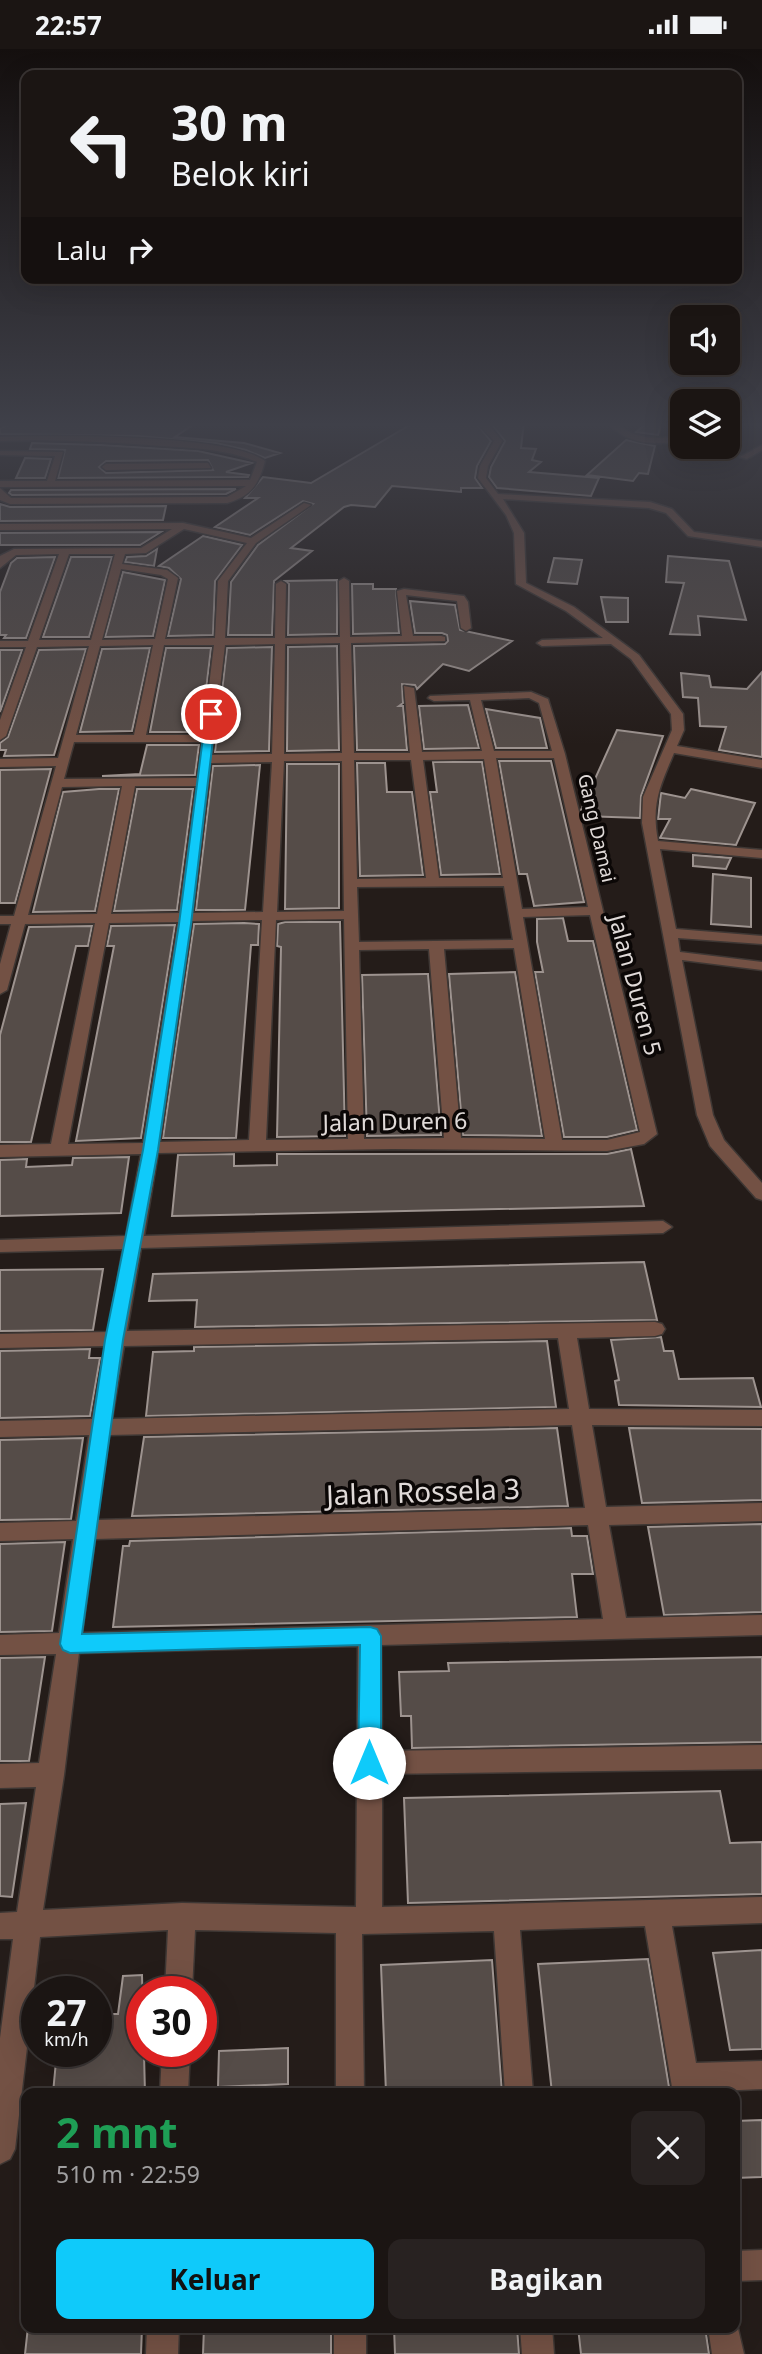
<!DOCTYPE html>
<html lang="id">
<meta charset="utf-8">
<style>
body{margin:0;font-family:"Noto Sans",sans-serif;background:#282221;color:#f1f3f6;height:100vh;display:flex;flex-direction:column;font-size:26px;white-space:nowrap}
*{box-sizing:border-box;margin:0}
p{font-size:23px;color:#a09fa0}
.icon{flex:none;width:38px;height:38px;fill:none;stroke:currentColor;stroke-width:2;stroke-linecap:round;stroke-linejoin:round}
.map{position:relative;flex:1;overflow:hidden}
.details{position:absolute;left:21px;top:2039px;width:719px;height:245px;display:flex;flex-direction:column;background:#1b1513;border-radius:14px;box-shadow:0 7px 28px #0002,0 0 0 2px #393433}
.details>*{flex:none}
.hud{position:absolute;left:21px;top:21px;width:721px;height:214px;border-radius:14px;box-shadow:0 7px 28px #0002,0 0 0 2px #393433;background:#1b1513;color:#f1f3f6;overflow:hidden}
.controls{position:absolute;left:670px;top:256px;display:grid;gap:14px}
.controls a{display:grid;place-items:center;width:70px;height:70px;border-radius:14px;background:#1b1513;box-shadow:0 7px 28px #0002,0 0 0 2px #393433;font-size:35px}
.speed{position:absolute;left:21px;top:1927px;display:flex;gap:14px;font-size:35px;font-weight:700;text-align:center}
.speed>*{display:grid;place-content:center;width:91px;height:91px;border-radius:50%;background:#1b1513;box-shadow:0 7px 28px #0002,0 0 0 2px #393433;line-height:1}
.speed small{font-size:18px;font-weight:400}
.speed .limit{border:10px solid #d22;background:#fff;color:#111}
.pin{position:absolute;display:grid;place-items:center;width:60px;height:60px;color:#fff;margin:-30px;border:4px solid #fff;border-radius:50%;box-shadow:0 2px 7px #0007}
.me{position:absolute;width:77px;margin:-38px;rotate:0deg;stroke-linejoin:round;filter:drop-shadow(0 0 5px #0008)}
.turn{display:flex;align-items:center;gap:24px;height:147px;padding:0 35px;font-size:32px}
.turn .icon{width:91px;height:91px;stroke-width:2.5}
.turn b{display:block;font-size:49px;line-height:60px}
.then{display:flex;align-items:center;height:66px;padding:0 35px;background:#0003;gap:14px;font-size:26px}
.round{display:grid;place-items:center;flex:none;width:74px;height:74px;border-radius:14px;background:#282221}
.head{display:flex;align-items:center;justify-content:space-between;height:119px;padding:0 35px}
h1{font-size:42px;font-weight:700;line-height:52px;color:#1e9e55}
.button{display:flex;gap:14px;margin-top:auto;padding:14px 35px}
.button a{flex:1;height:80px;border-radius:14px;background:#0fcafa;color:#111;font-size:28px;font-weight:700;line-height:80px;text-align:center}
.button a+a{background:#282221;color:#f1f3f6}
.status{display:flex;justify-content:space-between;align-items:center;height:49px;padding:0 35px;background:#1b1513;direction:ltr}
.status svg{height:19px;fill:currentColor}
.map>svg:first-child{display:block}
.building{fill:#554c48;stroke:#9d938f;stroke-width:2;fill-rule:evenodd}
.lines{fill:none;stroke-linecap:round;stroke-linejoin:round}
.minor-casing{stroke:#3e3734;stroke-width:3}
.minor{fill:#735144;fill-rule:evenodd}
.route{fill:#0fcafa;stroke:#0a83a2;stroke-width:2}
.labels{text-anchor:middle;stroke-width:7;stroke-linejoin:round;paint-order:stroke}
.far-street-label{font-size:19px;fill:#e0dad8;stroke:#0b0706}
.street-label{font-size:23px;fill:#e0dad8;stroke:#0b0706}
.near-street-label{font-size:28px;fill:#e0dad8;stroke:#0b0706}
</style>
<div class="status"><b>22:57</b><svg viewBox="0 0 49 12"><path d="M0 12V9h3v3zM5 12V6h3v6zM10 12V3h3v9zM15 12V0h3v12zM26 1h20v11H26zM47 4h2v5h-2z"/></svg></div>
<div class="map">
<svg width="762" height="2305" viewBox="0 0 762 2305">
<rect width="100%" height="100%" fill="#241c19"/>
<!-- building -->
<path class="building" d="M19 373H197L175 388 244 394 280 404 265 409 246 401 216 394 138 387 0 385V379Z
M415 373H475L491 392 477 417 475 429 482 439H461V443L392 437 375 458 351 456 344 458 291 499 312 502 274 532 272 586H228L231 533 258 496 313 455 303 452 250 486 215 478 258 449H245L263 428 311 434Z
M490 373H524L521 399 536 400 532 411 541 413 529 423 599 429 591 447 497 439 489 428 491 418 505 392Z
M648 373H662L658 386 636 383Z
M626 391 655 397 648 425 639 424 633 432 587 426Z
M32 394 101 396 198 402 252 414 226 423 249 426 248 428 58 429 65 401 30 400ZM208 411 213 421 106 424 99 418 106 412Z
M25 409 51 410 45 429H16Z
M236 440 226 445 12 446 9 444 11 441Z
M0 455 10 458 166 457 163 471 0 472Z
M161 483 140 496H0V484Z
M203 487 242 496 215 532 213 586 168 587 181 530 169 519 159 517Z
M157 500 154 517 125 513 127 508 146 507Z
M668 507 729 512 746 571 698 567 700 586 670 585 684 534 666 533Z
M55 508 26 589H4L6 586H0V543L11 514 17 509Z
M71 508H112L89 588H43Z
M554 509 582 511 577 535 548 533Z
M123 523 165 531 153 587 105 588Z
M337 531V585L288 586 289 535 285 532Z
M352 535H373V540H396L399 584 353 585Z
M601 548 628 549V573H606Z
M410 552 455 556 460 581 512 592 469 622 443 615 417 640 415 636 402 635 403 654 399 657H403L407 701H357L354 597 445 595 448 592 447 586 442 584H415Z
M337 597 339 701 287 702 288 598Z
M272 598 269 702 215 703 227 599Z
M150 599 132 682 80 683 102 600Z
M166 599H211L201 683H150Z
M86 600 54 706 4 707 6 701H0V694L8 688 39 601Z
M22 601 0 663V601Z
M762 623V708L719 701 726 678 700 677 698 649 683 648 681 624 709 627 711 638 747 640Z
M468 656 479 699 424 700 419 657Z
M486 660 540 669 547 699H496Z
M617 681 663 687 641 747 640 769 583 767 581 761Z
M147 696H199L195 726 102 727 140 725Z
M499 712H551L584 853 534 857 527 825H519Z
M433 713H482L500 825 441 826 430 743H437Z
M357 714H385L387 743H412L423 826 360 827Z
M287 715H339V859L285 860Z
M260 716 245 861H196L213 717Z
M51 720 15 854H0V721Z
M99 740H119L95 862 33 863 63 743Z
M137 740H193L177 861 114 862Z
M691 740 755 754 736 796 660 789 670 770H658L661 744 685 749Z
M693 806 731 809 726 820 693 817Z
M713 825 751 829V878L711 875Z
M563 869 568 892H593L637 1081 607 1088H564L535 923H543L537 893V870Z
M285 873H340L345 1087 277 1088 281 898 277 897 278 875Z
M244 874 259 875 258 896H251L236 1089H163L194 875Z
M175 876 141 1089 76 1092 114 897H107L111 877Z
M92 877 88 897H76L31 1093H0V986L29 878Z
M515 923 542 1087 463 1086 449 925Z
M426 925H428L441 1086 367 1087 362 926Z
M631 1100 644 1157 172 1167 178 1106 234 1105V1117L277 1116V1105H607Z
M129 1108 121 1164 0 1167V1111L27 1110 26 1118 72 1116 73 1109Z
M644 1213 657 1271 195 1278 197 1251 149 1252 153 1225Z
M103 1220 93 1281 0 1282V1221Z
M661 1288 664 1302H673L679 1330 753 1329 761 1358 619 1356 615 1332 619 1331 611 1291Z
M547 1292 556 1358 146 1367 153 1303 194 1302V1298Z
M90 1300 89 1309H100L90 1367 0 1369V1302Z
M557 1379 568 1457 132 1467 144 1388Z
M629 1379 762 1380V1451L642 1454Z
M83 1389 71 1470 0 1471V1391Z
M762 1475V1563L664 1566 648 1478Z
M571 1479 572 1487H587L593 1525H572L577 1568 113 1578 123 1497H129L130 1492Z
M65 1493 52 1582 0 1583V1495Z
M45 1608 29 1712H0V1609Z
M762 1608V1693L412 1699 411 1667H401L399 1623 449 1622 448 1614Z
M720 1742 730 1794 762 1793V1845L408 1854 404 1749Z
M26 1754 12 1848 0 1847V1755Z
M762 1901V2000L730 2001 713 1904Z
M648 1910 670 2044H552L538 1915Z
M492 1911 502 2044H386L381 1916Z
M142 1926 145 2044H53L57 2002H96V1965H118L123 1927Z
M288 1999V2035L218 2038 219 2002Z
M762 2071V2128L735 2129V2072Z
M28 2278H142L141 2305H25Z
M204 2278H331V2305H203Z
M394 2278H517L519 2305H395Z
M578 2278H705L709 2305H581Z"/>
<g class="lines">
<!-- minor casing -->
<g class="minor-casing">
<path id="minor" d="M0 373H17L0 377Z
M477 373H486L502 392 488 417 486 429 498 445 650 453 672 460 694 483 762 492V498L688 487 666 464 649 459 503 450 524 484 526 534 574 558 639 606 683 665 684 681 677 697 762 711V719L674 704C660 737 651 755 658 792L762 801V809L660 800 676 880 762 887V895L678 889 680 903 762 913V921L682 911 713 1066 724 1091 762 1134V1151L756 1149 710 1097 697 1066 642 774 643 748 672 681 671 665 631 610 611 595 542 597 537 594 542 591 603 589 566 562 516 535 514 484 506 466 478 429 480 417 494 392Z
M608 373H616C630 388 652 391 671 388L682 378V385L677 392C654 397 623 394 608 373Z
M0 388C51 386 229 385 265 412 259 434 252 447 227 454L10 455 0 451V439L11 449 227 448 246 437 0 438V432H47L55 407 0 406V402L63 403 55 432 250 431 257 413C227 400 193 399 162 397 108 393 54 390 0 392Z
M762 396V401L747 410 740 408Z
M208 414 211 419 106 421 102 418 106 415Z
M304 454 311 456 256 494 228 532 225 589H275L276 535 281 532 286 535 285 589 340 588 339 532 344 529 349 532 350 588 402 587 397 542 404 540 464 547 468 553 471 579 466 582 461 579 457 552 406 546 413 587H441L445 588V592L351 594 354 704H410L404 637 414 639 422 703 482 702 470 651 434 652 428 649 430 647 531 643 548 650 565 705 657 1085 644 1095 607 1102 393 1100 158 1104 144 1187 663 1172 672 1178 663 1184 141 1199 127 1282 655 1273 662 1275 665 1280 662 1285 655 1287 577 1289 589 1360 762 1361V1377L592 1376 606 1458 762 1454V1472L609 1476 626 1569 762 1566V1586L381 1596 382 1702 762 1696V1720L382 1725V1858L762 1848V1874L672 1877 696 2014 762 2012V2040L673 2044 645 1877 520 1881 533 2044H505L494 1882 362 1885 364 2044H336V1884L195 1881 192 1942H165L168 1881 40 1888 15 2100 10 2110 0 2115V1989L13 1890H0V1864L17 1863 36 1738 0 1739V1715L39 1714 56 1605 0 1606V1586L59 1584 73 1490 0 1492V1474L76 1472 89 1386 0 1388V1372L92 1370 105 1297 0 1299V1285L108 1283 123 1200 0 1203V1191L126 1187 141 1105 0 1108V1096L51 1095 95 874 25 875 7 941 0 945V915L11 875H0V867H14L56 717 0 718V710L58 709 89 597 37 598 6 687 0 691V671L26 598H0V592H28L59 505 16 506 0 519V507L14 500 141 499 172 480 0 481V475L183 474 251 489ZM184 480 247 494 218 532 215 589 165 590 178 529 167 521 122 515 125 505 146 504ZM69 505H115L91 591H39ZM121 520 161 526 168 530 155 590 102 591ZM340 594 342 704 284 705 285 595ZM275 595 272 705 212 706 225 596ZM153 596 134 686H76L100 597ZM164 596H214L203 686H146ZM529 649 539 654 552 702H494L481 651ZM74 693H202L197 729 64 730ZM496 709H554L588 858 522 860ZM484 710 503 829H439L423 711ZM354 711H411L426 829 357 830ZM284 712H342L344 862 277 863ZM272 713 263 863 193 864 211 714ZM122 737 97 865 28 866 62 738ZM135 737H196L179 864 111 865ZM504 837 513 891 359 893 357 838ZM590 866 640 1083 607 1091H562L523 868ZM344 870 348 1090 266 1091 276 871ZM262 871 249 1091 160 1093 192 872ZM178 873 143 1094 68 1095 109 874ZM514 899 545 1090 461 1089 444 900ZM429 900 444 1089 364 1090 359 901ZM558 1289 569 1360 112 1370 124 1297ZM572 1376 585 1459 97 1471 109 1386ZM588 1476 603 1570 82 1584 95 1490ZM358 1597 356 1858 182 1854 43 1861 64 1726 79 1604Z
M162 2002H190L188 2044H160Z
M762 2201V2231L735 2232V2202Z
M735 2267 744 2305H712L708 2278H735Z
M147 2278H179L178 2305H146Z
M334 2278H366V2305H334Z
M520 2278H552L554 2305H522Z"/>
</g>
<!-- minor -->
<use href="#minor" class="minor"/>
</g>
<!-- sky -->
<linearGradient id="sky" x2="0" y2="1"><stop stop-color="#140f0e"/><stop offset="0.54" stop-color="#3f4049"/><stop offset="1" stop-color="#3f4049" stop-opacity="0"/></linearGradient>
<rect width="762" height="696" fill="url(#sky)"/>
<!-- route -->
<path class="route" d="M211 662 216 665 191 875 158 1101 123 1291 82 1585 370 1578 377 1580 381 1587V1714L377 1722 369 1725 362 1722 358 1714 360 1596 70 1604 63 1601 60 1595 105 1291 143 1101 179 875 206 665Z"/>
<g class="labels">
<!-- far-street labels -->
<g class="far-street-label">
<text transform="translate(597 779) rotate(77)" y="7">Gang Damai</text>
</g>
<!-- street labels -->
<g class="street-label">
<text transform="translate(635 936) rotate(75)" y="8">Jalan Duren 5</text>
<text transform="translate(395 1073) rotate(-1)" y="8">Jalan Duren 6</text>
</g>
<!-- near-street labels -->
<g class="near-street-label">
<text transform="translate(423 1443) rotate(-2)" y="10">Jalan Rossela 3</text>
</g>
</g>
</svg>
<div class="controls">
<a><svg class="icon" aria-label="sound" viewBox="0 0 24 24"><path d="M4 9h4l5-4v14l-5-4H4zM17 9q2 3 0 6"/></svg></a>
<a><svg class="icon" aria-label="layers" viewBox="0 0 24 24"><path d="M12 4l9 5-9 5-9-5zM3 14l9 5 9-5"/></svg></a>
</div>
<div class="speed"><div>27<small>km/h</small></div><div class="limit">30</div></div>
<div class="pin" style="left:211px;top:665px;background:#d93025"><svg class="icon" aria-label="arrive" viewBox="0 0 24 24"><path d="M6 21V4h12l-3 4 3 4H6"/></svg></div>
<svg class="me" style="left:369px;top:1714px" viewBox="-20 -20 40 40"><circle r="19" fill="#fff"/><path d="M0-13L10 11 0 6-10 11z" fill="#0fcafa"/></svg>
<div class="hud">
<div class="turn"><svg class="icon" aria-label="left" viewBox="0 0 24 24"><path d="M17 20v-9H6M10 6l-5 5 5 5"/></svg><div><b>30 m</b>Belok kiri</div></div>
<div class="then">Lalu<svg class="icon" aria-label="right" viewBox="0 0 24 24"><path d="M7 20v-9h11M14 6l5 5-5 5"/></svg></div>
</div>
<section class="details">
<div class="head"><div><h1>2 mnt</h1><p>510 m · 22:59</p></div><a class="round"><svg class="icon" aria-label="close" viewBox="0 0 24 24"><path d="M6 6l12 12M18 6L6 18"/></svg></a></div>
<div class="button"><a>Keluar</a><a>Bagikan</a></div>
</section>
</div>
